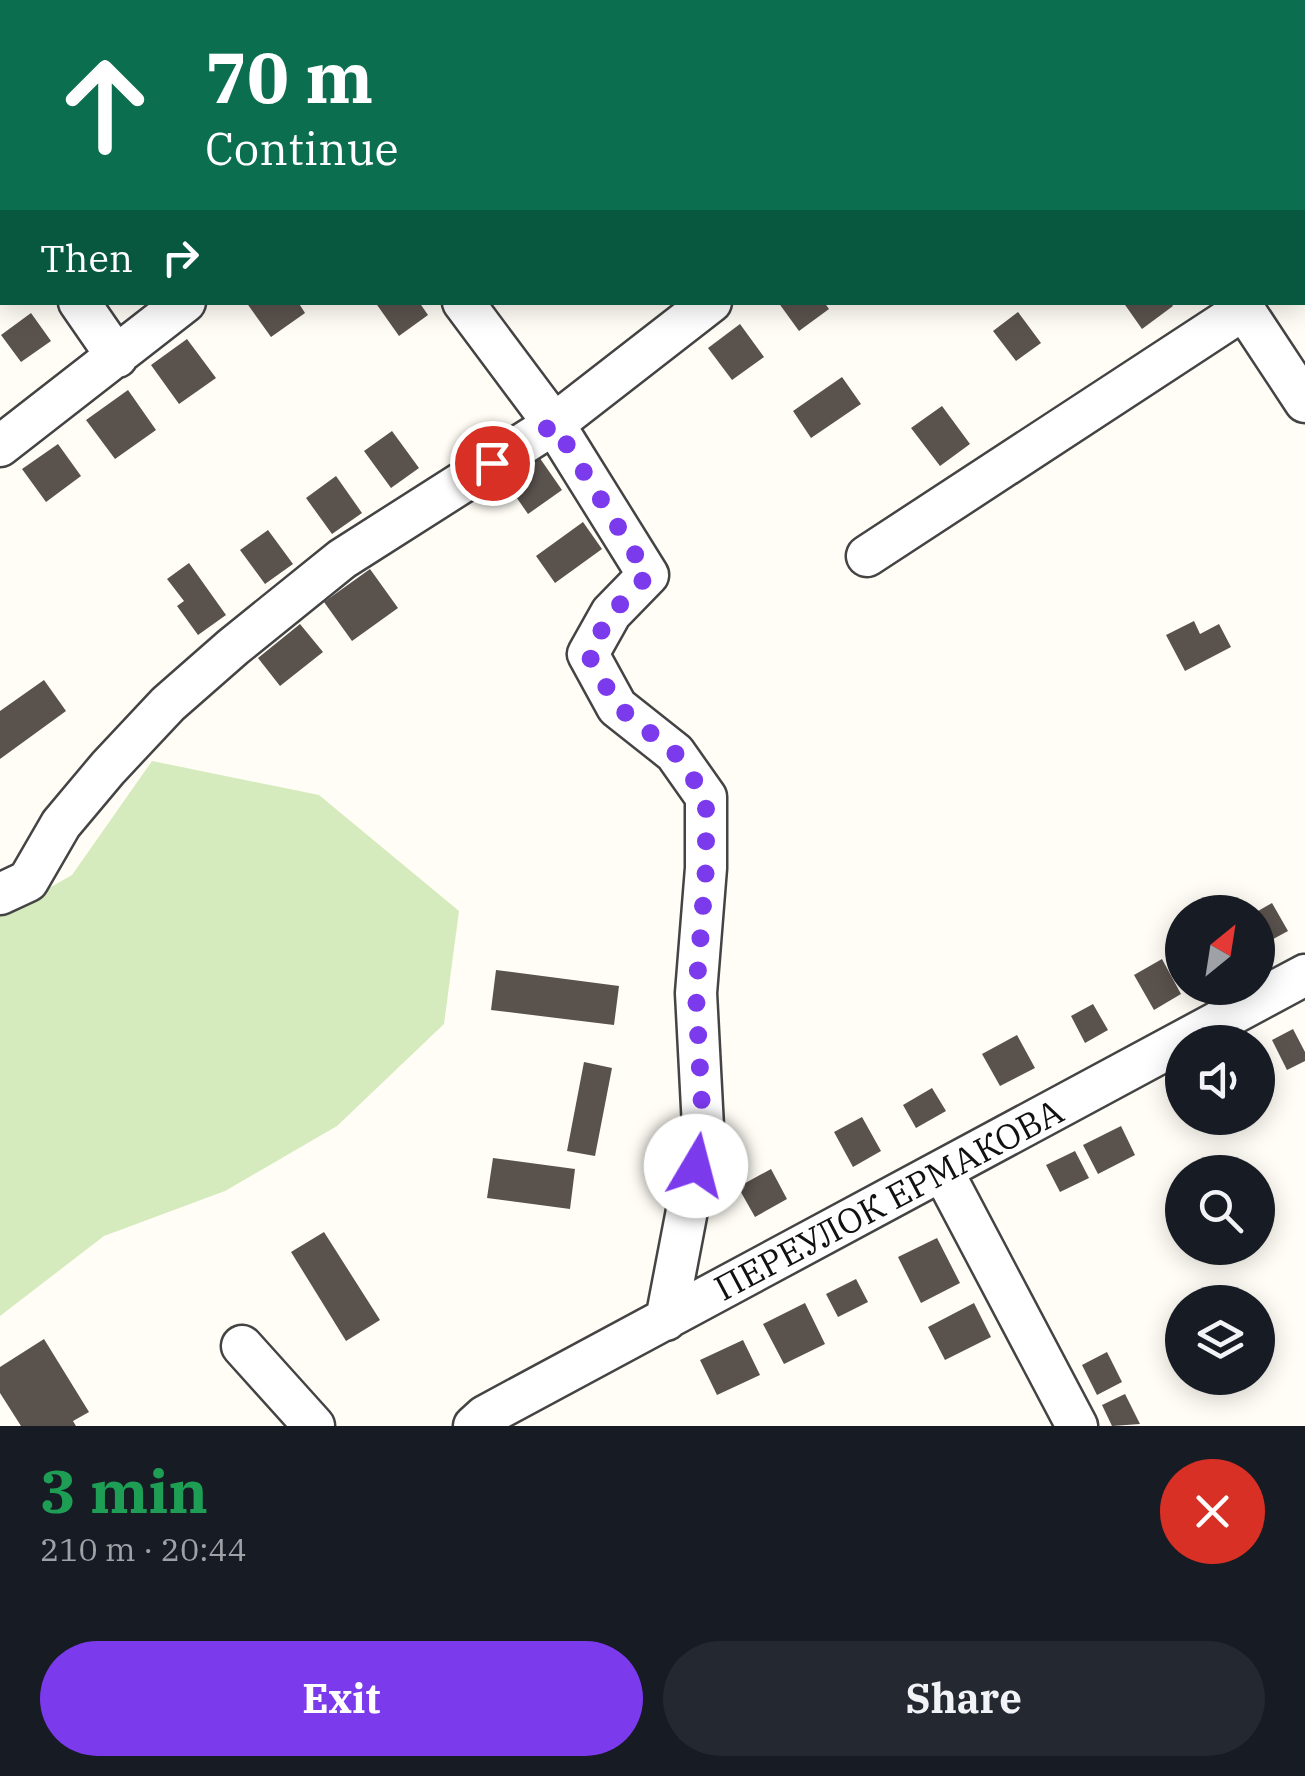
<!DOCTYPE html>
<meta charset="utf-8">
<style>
body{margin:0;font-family:"IBM Plex Serif",serif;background:#242831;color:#f1f3f6;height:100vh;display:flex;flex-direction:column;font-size:38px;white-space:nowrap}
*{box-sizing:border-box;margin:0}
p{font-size:32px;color:#9ea1a6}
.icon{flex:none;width:55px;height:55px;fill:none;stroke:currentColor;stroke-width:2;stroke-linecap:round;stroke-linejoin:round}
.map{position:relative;height:1426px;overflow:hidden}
.panel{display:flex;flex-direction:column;background:#171b24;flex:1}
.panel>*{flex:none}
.banner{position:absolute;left:0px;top:0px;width:1305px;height:305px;box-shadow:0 5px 25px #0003;background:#0b6e4f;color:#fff;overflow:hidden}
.needle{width:65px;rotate:30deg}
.buttons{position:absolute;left:1165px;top:895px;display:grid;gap:20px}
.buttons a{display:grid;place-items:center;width:110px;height:110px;border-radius:50%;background:#171b24;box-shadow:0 5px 25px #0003;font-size:50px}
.pin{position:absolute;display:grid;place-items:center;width:85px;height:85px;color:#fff;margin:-42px;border:5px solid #fff;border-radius:50%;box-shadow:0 2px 10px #0007}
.me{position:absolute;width:110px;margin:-55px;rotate:8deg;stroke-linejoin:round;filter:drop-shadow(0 0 8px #0008)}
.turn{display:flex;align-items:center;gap:35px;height:210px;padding:0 40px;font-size:45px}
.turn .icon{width:130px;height:130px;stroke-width:2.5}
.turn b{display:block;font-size:70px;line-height:85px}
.then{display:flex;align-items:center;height:95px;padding:0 40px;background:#0003;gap:20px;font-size:38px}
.round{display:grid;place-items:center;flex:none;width:105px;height:105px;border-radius:52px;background:#242831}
.overview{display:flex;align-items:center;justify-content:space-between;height:170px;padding:0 40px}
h1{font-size:60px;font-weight:700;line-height:75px;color:#1e9e55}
.cta{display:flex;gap:20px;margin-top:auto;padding:20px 40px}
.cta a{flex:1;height:115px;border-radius:60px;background:#7c3aed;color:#fff;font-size:40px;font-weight:700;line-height:115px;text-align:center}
.cta a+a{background:#242831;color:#f1f3f6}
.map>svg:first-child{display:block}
.green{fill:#d5ebbd}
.building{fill:#5a524d}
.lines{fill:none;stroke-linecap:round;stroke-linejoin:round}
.minor-casing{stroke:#444;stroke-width:45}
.minor{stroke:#fff;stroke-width:40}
.route{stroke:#7c3aed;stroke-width:18;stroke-dasharray:0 32.4}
.labels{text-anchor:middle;stroke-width:10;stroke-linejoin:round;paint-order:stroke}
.street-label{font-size:35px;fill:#111;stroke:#fff}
</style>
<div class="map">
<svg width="1305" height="1426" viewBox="0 0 1305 1426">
<rect width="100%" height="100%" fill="#fffdf5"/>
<!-- green -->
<path class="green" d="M152 761 319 795 459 911 444 1024 337 1126 225 1191 104 1236 0 1316V916L72 875Z"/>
<!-- building -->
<path class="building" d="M246 302H298L305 313 271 337Z
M375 302H419L428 315 399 336Z
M778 302H824L829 309 799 331Z
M1123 302H1170L1173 306 1142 329Z
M1018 312 1041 343 1016 361 993 331Z
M31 313 51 341 21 362 1 335Z
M740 324 764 357 732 380 708 348Z
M187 339 216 378 179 404 151 365Z
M842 377 861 404 811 438 793 411Z
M128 390 156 430 115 459 86 420Z
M942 406 970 444 940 466 911 428Z
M392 431 419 468 391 488 364 451Z
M58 444 81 476 46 502 22 469Z
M537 454 562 490 528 514 503 478Z
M336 476 362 513 332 534 306 498Z
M583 522 602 549 555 583 536 556Z
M268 530 293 564 265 584 240 550Z
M189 563 226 615 198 635 177 606 184 601 167 579Z
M370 569 398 608 352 641 324 602Z
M1194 621 1200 634 1219 624 1231 647 1185 671 1166 635Z
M300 624 323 652 280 686 258 658Z
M44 680 66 711 0 759V711Z
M1272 903 1288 931 1264 944 1258 932V911Z
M1162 959 1181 994 1154 1010 1134 975Z
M496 970 619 986 614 1025 491 1010Z
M1093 1004 1108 1030 1085 1043 1071 1016Z
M1293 1029 1305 1052V1061L1287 1070 1272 1040Z
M1017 1035 1035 1068 1000 1086 982 1054Z
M584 1062 612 1068 595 1156 567 1151Z
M932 1088 946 1111 916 1128 903 1105Z
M862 1117 881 1151 853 1167 834 1132Z
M1121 1126 1135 1155 1098 1174 1083 1145Z
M1075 1151 1089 1178 1060 1192 1046 1165Z
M493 1158 575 1169 570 1209 487 1198Z
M771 1169 787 1199 755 1217 738 1187Z
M324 1232 380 1320 346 1341 291 1252Z
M937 1238 960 1283 921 1303 898 1257Z
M856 1279 868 1302 838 1317 826 1294Z
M805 1303 825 1344 784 1364 763 1324Z
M974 1303 991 1337 945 1360 928 1327Z
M44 1339 89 1412 73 1421 76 1426H21L0 1393V1367Z
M743 1340 760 1375 717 1395 700 1360Z
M1107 1352 1122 1382 1097 1395 1082 1365Z
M1125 1394 1140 1424 1112 1426 1102 1405Z"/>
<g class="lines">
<!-- minor casing -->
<g class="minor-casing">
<path id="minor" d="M242 0 244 2
M1040 0 1041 2
M585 2 588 0
M0 190 2 193
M79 302 117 357
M463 302 554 424 648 575 611 613 588 654 617 707 675 753 706 797V868L696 993 703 1127 666 1320
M1239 302 1305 402
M0 446 185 302
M867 556 1243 310
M0 894 28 881 61 824 108 768 168 704 233 647 342 559 554 424 711 302
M943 1172 1077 1426
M242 1346 314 1426
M474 1426 485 1416 1305 975"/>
</g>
<!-- minor -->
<use href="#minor" class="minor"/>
</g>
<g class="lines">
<!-- route -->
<path class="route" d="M492 463 554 424 648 575 611 614 588 654 617 706 675 753 706 797V868L696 994 703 1127 696 1166"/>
</g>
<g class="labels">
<!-- street labels -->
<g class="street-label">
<text transform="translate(889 1200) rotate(-28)" y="12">ПЕРЕУЛОК ЕРМАКОВА</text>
</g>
</g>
</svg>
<div class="buttons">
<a><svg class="needle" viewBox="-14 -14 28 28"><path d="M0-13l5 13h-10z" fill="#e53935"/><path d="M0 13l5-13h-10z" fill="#9ea1a6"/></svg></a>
<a><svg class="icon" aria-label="sound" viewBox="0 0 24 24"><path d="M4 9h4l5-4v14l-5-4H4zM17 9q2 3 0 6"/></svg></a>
<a><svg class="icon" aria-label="search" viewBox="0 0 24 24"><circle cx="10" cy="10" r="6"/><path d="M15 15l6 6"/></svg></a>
<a><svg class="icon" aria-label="layers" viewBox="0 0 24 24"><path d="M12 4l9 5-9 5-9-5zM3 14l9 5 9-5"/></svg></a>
</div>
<div class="pin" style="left:492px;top:463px;background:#d93025"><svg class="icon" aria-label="arrive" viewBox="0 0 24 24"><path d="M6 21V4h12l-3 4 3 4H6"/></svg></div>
<svg class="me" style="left:696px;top:1166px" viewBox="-20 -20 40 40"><circle r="19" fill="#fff"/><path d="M0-13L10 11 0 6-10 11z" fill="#7c3aed"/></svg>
<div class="banner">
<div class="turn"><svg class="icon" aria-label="ahead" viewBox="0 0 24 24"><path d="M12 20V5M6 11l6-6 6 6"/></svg><div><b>70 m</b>Continue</div></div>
<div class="then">Then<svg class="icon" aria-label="right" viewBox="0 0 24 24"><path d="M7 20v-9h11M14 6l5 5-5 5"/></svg></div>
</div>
</div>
<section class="panel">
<div class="overview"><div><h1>3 min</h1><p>210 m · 20:44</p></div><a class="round" style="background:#d93025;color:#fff"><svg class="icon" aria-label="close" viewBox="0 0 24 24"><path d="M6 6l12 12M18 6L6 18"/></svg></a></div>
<div class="cta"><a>Exit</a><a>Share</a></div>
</section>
